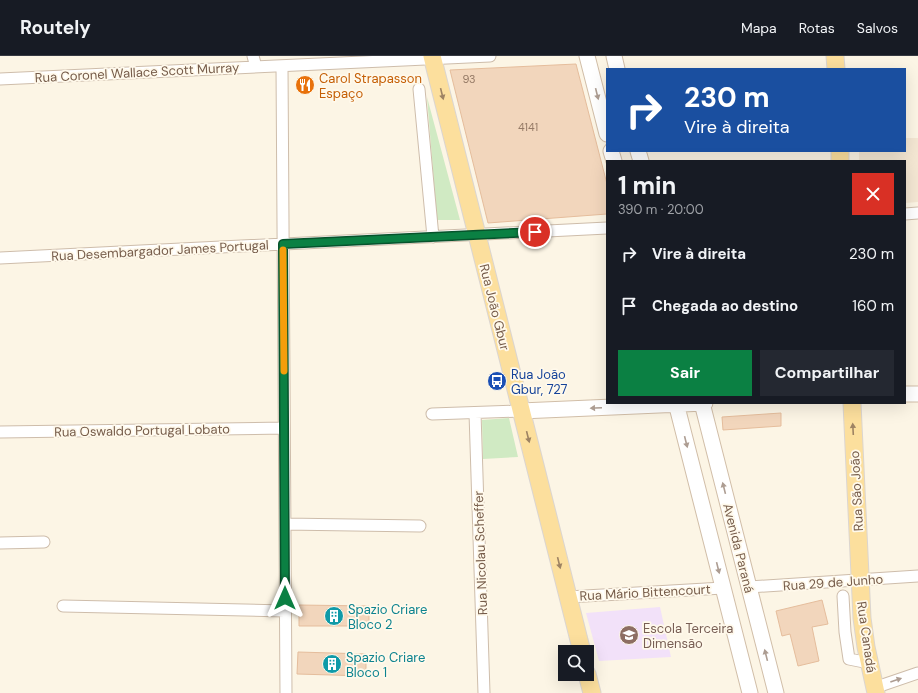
<!DOCTYPE html>
<html lang="pt">
<meta charset="utf-8">
<style>
body{margin:0;font-family:"DM Sans",sans-serif;background:#242831;color:#f1f3f6;height:100vh;display:flex;flex-direction:column;font-size:15px;white-space:nowrap}
*{box-sizing:border-box;margin:0}
p{font-size:13px;color:#9ea1a6}
.icon{flex:none;width:22px;height:22px;fill:none;stroke:currentColor;stroke-width:2;stroke-linecap:round;stroke-linejoin:round}
.map{position:relative;flex:1;overflow:hidden}
.side{position:absolute;left:606px;top:104px;width:300px;height:244px;display:flex;flex-direction:column;background:#171b24;border-radius:0px;box-shadow:0 4px 16px #0002}
.side>*{flex:none}
.guide{position:absolute;left:606px;top:12px;width:300px;height:84px;border-radius:0px;box-shadow:0 4px 16px #0002;background:#1a4fa0;color:#fff;overflow:hidden}
.fabs{position:absolute;left:558px;top:589px;display:grid;gap:8px}
.fabs a{display:grid;place-items:center;width:36px;height:36px;border-radius:0px;background:#171b24;box-shadow:0 4px 16px #0002;font-size:20px}
.pin{position:absolute;display:grid;place-items:center;width:34px;height:34px;color:#fff;margin:-17px;border:2px solid #fff;border-radius:50%;box-shadow:0 1px 4px #0007}
.me{position:absolute;width:44px;margin:-22px;rotate:0deg;stroke-linejoin:round;filter:drop-shadow(0 0 3px #0008)}
.turn{display:flex;align-items:center;gap:14px;height:84px;padding:0 12px;font-size:18px}
.turn .icon{width:52px;height:52px;stroke-width:2.5}
.turn b{display:block;font-size:28px;line-height:34px}
.round{display:grid;place-items:center;flex:none;width:42px;height:42px;border-radius:0px;background:#242831}
.headline{display:flex;align-items:center;justify-content:space-between;height:68px;padding:0 12px}
h1{font-size:24px;font-weight:700;line-height:30px}
.action{display:flex;gap:8px;margin-top:auto;padding:8px 12px}
.action a{flex:1;height:46px;border-radius:0px;background:#0b8043;color:#fff;font-size:16px;font-weight:700;line-height:46px;text-align:center}
.action a+a{background:#242831;color:#f1f3f6}
ul{padding:0;list-style:none}
li{display:flex;align-items:center;gap:12px;height:52px;padding:0 12px}
li div{flex:1}
li b{display:block;font-size:15px}
li em{font-style:normal}
header{display:flex;align-items:center;gap:24px;box-sizing:border-box;height:56px;padding:0 20px;background:#171b24;border-bottom:1px solid #363941}
header strong{font-size:19px}
nav{display:flex;gap:22px;margin-inline-start:auto;font-size:14px}
.map>svg:first-child{display:block}
.residential{fill:#f4e7d3}
.education{fill:#f2e1f9}
.green{fill:#d0eac3}
.building{fill:#f2d6bc;stroke:#e5bd9c}
.lines{fill:none;stroke-linecap:round;stroke-linejoin:round}
.street-casing{stroke:#cebdab;stroke-width:13}
.secondary-casing{stroke:#d1bea8;stroke-width:17}
.primary-casing{stroke:#dbd5d0;stroke-width:19}
.street{stroke:#fff;stroke-width:11}
.secondary{stroke:#fff;stroke-width:15}
.primary{stroke:#fcdf9d;stroke-width:17}
.oneway{fill:#9e8363}
.oneway2{fill:#ad9d92}
.route-casing{stroke:#07532c;stroke-width:10}
.route{stroke:#0b8043;stroke-width:7}
.slow{stroke:#f59e0b;stroke-width:7}
.labels{text-anchor:middle;stroke-width:3.5;stroke-linejoin:round;paint-order:stroke}
.number-label{font-size:11px;fill:#957a66}
.street-label{font-size:13px;fill:#765c4a;stroke:#fff9eb}
.food-label{font-size:13px;fill:#c56008;stroke:#fff9eb;text-anchor:start}
.transit-label{font-size:13px;fill:#164399;stroke:#fff9eb;text-anchor:start}
.culture-label{font-size:13px;fill:#0d838f;stroke:#fff9eb;text-anchor:start}
.education-label{font-size:13px;fill:#785e54;stroke:#fff9eb;text-anchor:start}
</style>
<header>
<strong>Routely</strong>
<nav><a>Mapa</a><a>Rotas</a><a>Salvos</a></nav>
</header>
<div class="map">
<svg width="918" height="637" viewBox="0 0 918 637">
<rect width="100%" height="100%" fill="#fcf5e5"/>
<!-- residential -->
<path class="residential" d="M905 82H918V146L905 147V105H859V95H905Z"/>
<!-- education -->
<path class="education" d="M660 551 671 601 599 605 586 557Z"/>
<!-- green -->
<path class="green" d="M427 41 460 164H437Z
M509 362 518 401 483 403 482 364Z"/>
<!-- building -->
<path class="building" d="M576 8 607 128V158L488 167 450 14Z
M781 357V370L723 374 722 361Z
M822 544 828 568 812 571 819 605 798 610 790 578 782 580 776 555Z
M299 549 369 550V570H299Z
M298 596 366 598V620L297 618Z"/>
<g class="lines">
<!-- street casing -->
<g class="street-casing">
<path id="street" d="M253 0 256 11
M282 10 286 637
M0 23 490 0
M419 33 433 181
M905 158 918 157
M0 202 607 172
M475 357 484 637
M432 358 521 355
M0 376 284 372
M285 468 420 470
M0 487 44 486
M749 531 918 520
M843 540 845 576 849 603 869 607
M568 541 723 532
M63 550 285 555
M874 632 918 617"/>
</g>
<!-- secondary casing -->
<g class="secondary-casing">
<path id="secondary" d="M587 0 607 78
M614 0 617 13
M611 95 614 105
M638 95 641 105
M905 338H918
M676 347 750 637
M702 347 776 637
M521 355 705 347"/>
</g>
<!-- primary casing -->
<g class="primary-casing">
<path id="primary" d="M432 0 582 596
M835 0 836 13
M840 95V105
M852 347 862 562 866 591 876 637
M587 618 592 637"/>
</g>
<!-- street -->
<use href="#street" class="street"/>
<!-- secondary -->
<use href="#secondary" class="secondary"/>
<!-- primary -->
<use href="#primary" class="primary"/>
</g>
<!-- one-way arrows -->
<defs><path id="oneway-solid" d="M-6-.8H1V-3.2L6.5 0L1 3.2V.8H-6Z"/></defs>
<g class="oneway">
<use href="#oneway-solid" transform="translate(442 38) rotate(76)"/>
<use href="#oneway-solid" transform="translate(853 373) rotate(-93)"/>
<use href="#oneway-solid" transform="translate(528 381) rotate(76)"/>
<use href="#oneway-solid" transform="translate(559 507) rotate(76)"/>
</g>
<g class="oneway2">
<use href="#oneway-solid" transform="translate(597 38) rotate(76)"/>
<use href="#oneway-solid" transform="translate(596 352) rotate(177)"/>
<use href="#oneway-solid" transform="translate(686 386) rotate(76)"/>
<use href="#oneway-solid" transform="translate(724 432) rotate(-104)"/>
<use href="#oneway-solid" transform="translate(718 512) rotate(76)"/>
<use href="#oneway-solid" transform="translate(766 599) rotate(-104)"/>
<use href="#oneway-solid" transform="translate(896 624) rotate(-19)"/>
</g>
<g class="lines">
<!-- route casing -->
<g class="route-casing">
<path id="route" d="M285 542 283 188 535 176"/>
</g>
<!-- route -->
<use href="#route" class="route"/>
<!-- slow -->
<path class="slow" d="M283 194 284 315"/>
</g>
<!-- icons -->
<defs>
<g id="restaurant-disc" transform="scale(1)"><circle r="9.5" fill="#e8710a" stroke="#fff9eb"/><path d="M-5-6h1v4h1v-4h1v4h1v-4h1v5L-1.5 .5V6h-2V.5L-5-1ZM5-6V6H3V1.5H1.5Q1.5-4 5-6Z" fill="#fff"/></g>
<g id="bus-disc" transform="scale(1)"><circle r="9.5" fill="#1a4fb4" stroke="#fff9eb"/><path d="M-5-6H5V4H4V6H2V4H-2V6H-4V4H-5ZM-3.5-4V0h7V-4ZM-3.5 1.2v1.5H-2V1.2ZM2 1.2v1.5H3.5V1.2Z" fill="#fff"/></g>
<g id="building-disc" transform="scale(1)"><circle r="9.5" fill="#0f9aa8" stroke="#fff9eb"/><path d="M-4-6H4V6H1V3H-1V6H-4ZM-2.5-4.3h1.7v1.8h-1.7ZM.8-4.3h1.7v1.8H.8ZM-2.5-1h1.7V.8h-1.7ZM.8-1h1.7V.8H.8Z" fill="#fff"/></g>
<g id="school-disc" transform="scale(1)"><circle r="9.5" fill="#8d6e63" stroke="#fff9eb"/><path d="M0-5L7-2L0 1L-7-2ZM-4 1L0 2.5L4 1V4Q0 6-4 4Z" fill="#fff"/></g>
</defs>
<g fill-rule="evenodd">
<use href="#restaurant-disc" x="305" y="29"/>
<use href="#bus-disc" x="497" y="325"/>
<use href="#building-disc" x="334" y="560"/>
<use href="#school-disc" x="629" y="579"/>
<use href="#building-disc" x="332" y="608"/>
</g>
<g class="labels">
<!-- number labels -->
<g class="number-label">
<text x="469" y="27">93</text>
<text x="528" y="75">4141</text>
</g>
<!-- street labels -->
<g class="street-label">
<text transform="translate(137 16) rotate(-3)" y="5">Rua Coronel Wallace Scott Murray</text>
<text transform="translate(160 194) rotate(-3)" y="5">Rua Desembargador James Portugal</text>
<text transform="translate(495 251) rotate(76)" y="5">Rua João Gbur</text>
<text transform="translate(142 374) rotate(-1)" y="5">Rua Oswaldo Portugal Lobato</text>
<text transform="translate(856 435) rotate(-93)" y="5">Rua São João</text>
<text transform="translate(739 492) rotate(76)" y="5">Avenida Paraná</text>
<text transform="translate(480 497) rotate(-92)" y="5">Rua Nicolau Scheffer</text>
<text transform="translate(833 526) rotate(-4)" y="5">Rua 29 de Junho</text>
<text transform="translate(645 536) rotate(-3)" y="5">Rua Mário Bittencourt</text>
<text transform="translate(867 581) rotate(82)" y="5">Rua Canadá</text>
</g>
<!-- food labels -->
<g class="food-label">
<text x="319" y="27">Carol Strapasson<tspan x="319" dy="15">Espaço</tspan></text>
</g>
<!-- transit labels -->
<g class="transit-label">
<text x="511" y="323">Rua João<tspan x="511" dy="15">Gbur, 727</tspan></text>
</g>
<!-- culture labels -->
<g class="culture-label">
<text x="348" y="558">Spazio Criare<tspan x="348" dy="15">Bloco 2</tspan></text>
<text x="346" y="606">Spazio Criare<tspan x="346" dy="15">Bloco 1</tspan></text>
</g>
<!-- education labels -->
<g class="education-label">
<text x="643" y="577">Escola Terceira<tspan x="643" dy="15">Dimensão</tspan></text>
</g>
</g>
</svg>
<div class="fabs">
<a><svg class="icon" aria-label="search" viewBox="0 0 24 24"><circle cx="10" cy="10" r="6"/><path d="M15 15l6 6"/></svg></a>
</div>
<div class="pin" style="left:535px;top:176px;background:#d93025"><svg class="icon" aria-label="arrive" viewBox="0 0 24 24"><path d="M6 21V4h12l-3 4 3 4H6"/></svg></div>
<svg class="me" style="left:285px;top:542px" viewBox="-20 -20 40 40"><path d="M0-17L14 15 0 8-14 15z" fill="#0b8043" stroke="#fff" stroke-width="4"/></svg>
<div class="guide">
<div class="turn"><svg class="icon" aria-label="right" viewBox="0 0 24 24"><path d="M7 20v-9h11M14 6l5 5-5 5"/></svg><div><b>230 m</b>Vire à direita</div></div>
</div>
<section class="side">
<div class="headline"><div><h1>1 min</h1><p>390 m · 20:00</p></div><a class="round" style="background:#d93025;color:#fff"><svg class="icon" aria-label="close" viewBox="0 0 24 24"><path d="M6 6l12 12M18 6L6 18"/></svg></a></div>
<ul>
<li><svg class="icon" aria-label="right" viewBox="0 0 24 24"><path d="M7 20v-9h11M14 6l5 5-5 5"/></svg><div><b>Vire à direita</b></div><em>230 m</em></li>
<li><svg class="icon" aria-label="arrive" viewBox="0 0 24 24"><path d="M6 21V4h12l-3 4 3 4H6"/></svg><div><b>Chegada ao destino</b></div><em>160 m</em></li>
</ul>
<div class="action"><a>Sair</a><a>Compartilhar</a></div>
</section>
</div>
